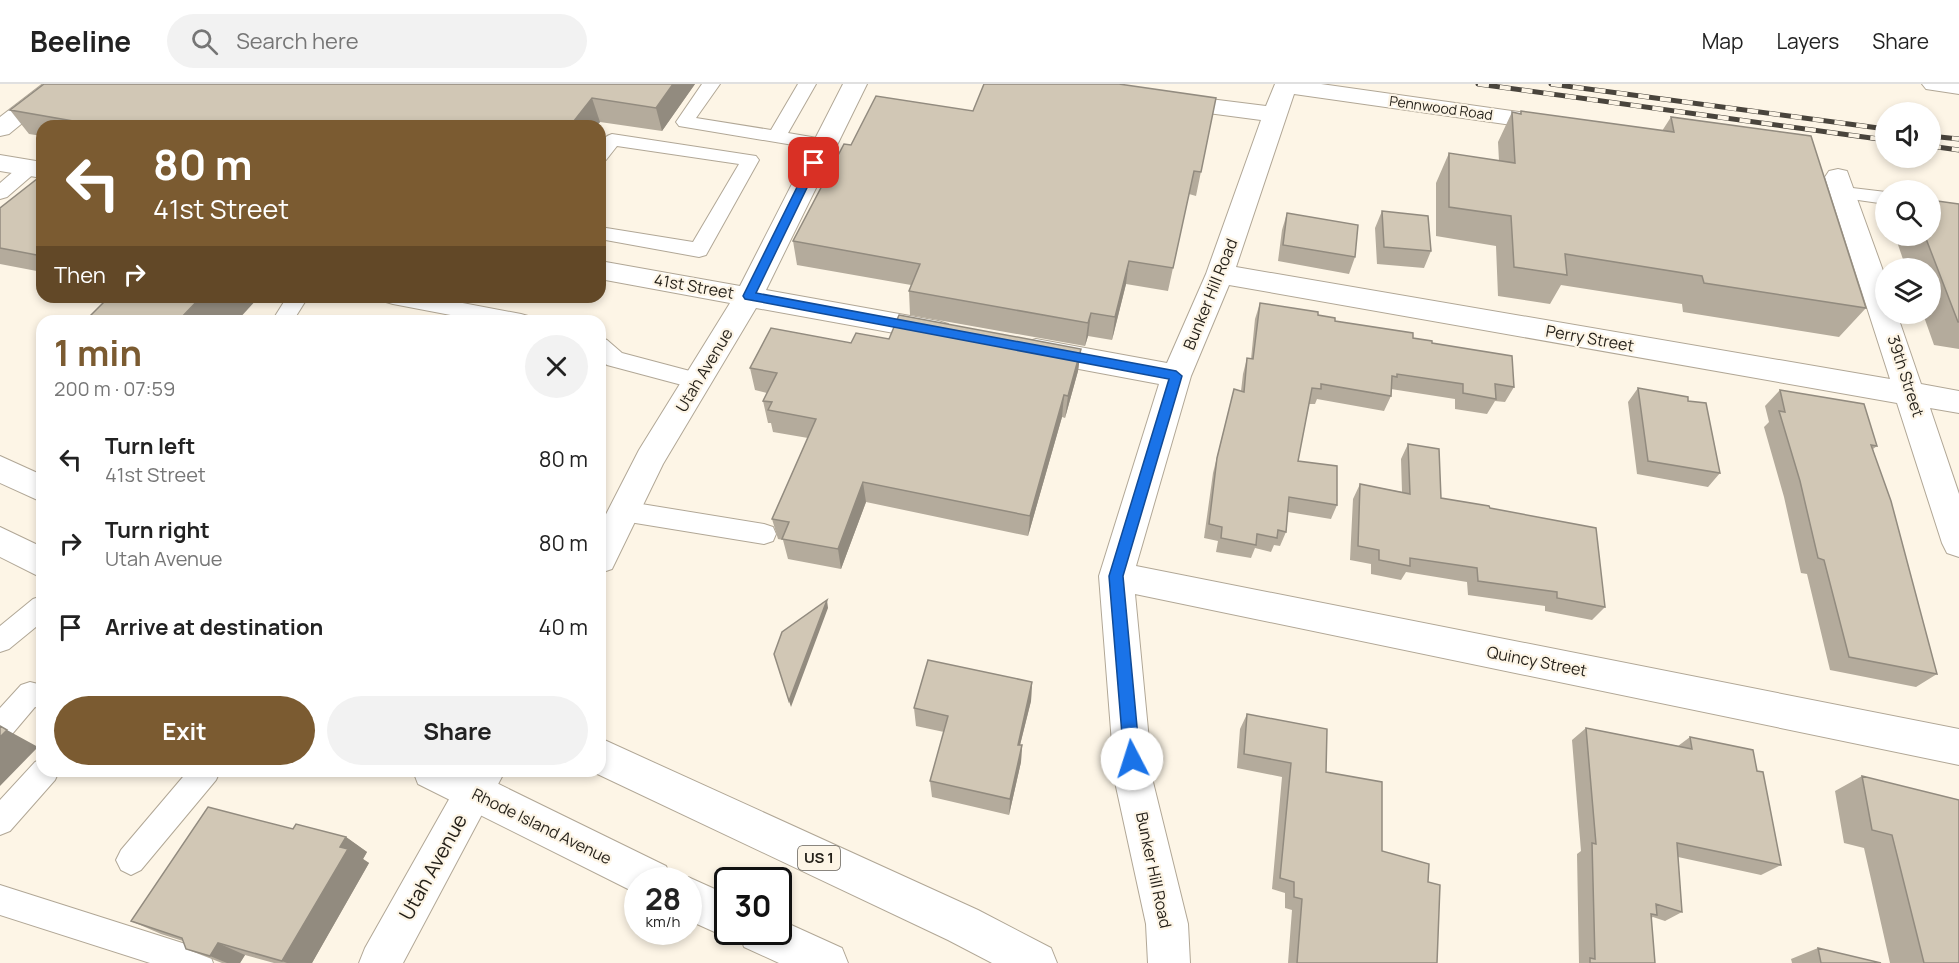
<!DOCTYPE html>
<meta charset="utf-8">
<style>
body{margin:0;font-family:Manrope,sans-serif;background:#f2f2f2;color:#222;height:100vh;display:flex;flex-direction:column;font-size:22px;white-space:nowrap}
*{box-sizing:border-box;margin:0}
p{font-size:20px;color:#767676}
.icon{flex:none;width:33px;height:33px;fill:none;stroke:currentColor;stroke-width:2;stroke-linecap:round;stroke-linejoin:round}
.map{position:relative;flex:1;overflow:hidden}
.side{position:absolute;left:36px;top:231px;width:570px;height:462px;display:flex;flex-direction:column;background:#fff;border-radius:18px;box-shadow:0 3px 9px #0003}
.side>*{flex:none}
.guide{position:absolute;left:36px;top:36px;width:570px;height:183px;border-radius:18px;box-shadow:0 3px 9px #0003;background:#7b5b31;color:#fff;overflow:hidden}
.fabs{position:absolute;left:1875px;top:18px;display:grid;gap:12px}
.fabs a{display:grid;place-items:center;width:66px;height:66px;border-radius:50%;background:#fff;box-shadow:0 3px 9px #0003;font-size:30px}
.speed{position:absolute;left:624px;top:783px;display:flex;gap:12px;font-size:30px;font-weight:700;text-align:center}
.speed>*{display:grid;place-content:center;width:78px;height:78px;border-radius:50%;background:#fff;box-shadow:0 3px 9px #0003;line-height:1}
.speed small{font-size:15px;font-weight:400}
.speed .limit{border:3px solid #111;border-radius:9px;background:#fff;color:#111}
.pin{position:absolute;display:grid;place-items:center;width:51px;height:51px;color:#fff;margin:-26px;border-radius:12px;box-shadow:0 3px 9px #0006}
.me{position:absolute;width:66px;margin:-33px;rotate:355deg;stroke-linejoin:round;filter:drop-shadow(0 0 4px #0008)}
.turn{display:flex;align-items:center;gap:21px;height:126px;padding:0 18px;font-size:27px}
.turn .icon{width:78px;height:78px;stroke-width:2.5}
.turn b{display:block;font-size:42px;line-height:51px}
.then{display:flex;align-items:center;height:57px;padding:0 18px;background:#0003;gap:12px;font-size:22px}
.round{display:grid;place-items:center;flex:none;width:63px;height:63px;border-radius:32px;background:#f2f2f2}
.headline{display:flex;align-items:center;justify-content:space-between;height:102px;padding:0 18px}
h1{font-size:36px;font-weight:700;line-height:45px;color:#7b5b31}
.action{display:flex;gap:12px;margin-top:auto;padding:12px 18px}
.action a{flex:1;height:69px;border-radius:36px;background:#7b5b31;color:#fff;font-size:24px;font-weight:700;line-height:69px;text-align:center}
.action a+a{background:#f2f2f2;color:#222}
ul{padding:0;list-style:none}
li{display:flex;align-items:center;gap:18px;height:84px;padding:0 18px}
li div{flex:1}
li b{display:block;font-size:22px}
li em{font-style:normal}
header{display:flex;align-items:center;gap:36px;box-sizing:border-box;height:84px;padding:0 30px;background:#fff;border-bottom:2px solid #e0e0e0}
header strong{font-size:28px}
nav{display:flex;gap:33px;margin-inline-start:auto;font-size:21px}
.search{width:420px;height:54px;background:#f2f2f2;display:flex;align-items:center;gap:15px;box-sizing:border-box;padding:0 21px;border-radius:33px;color:#767676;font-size:22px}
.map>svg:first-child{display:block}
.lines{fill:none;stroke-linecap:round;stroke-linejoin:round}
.service-casing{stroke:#b1a796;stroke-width:2}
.minor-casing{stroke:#b1a796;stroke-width:2}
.primary-casing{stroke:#b1a796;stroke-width:2}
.service{fill:#fff;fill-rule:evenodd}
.minor{fill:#fff;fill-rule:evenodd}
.primary{fill:#fff;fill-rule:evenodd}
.rail-casing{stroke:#49443c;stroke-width:5}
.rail{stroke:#fdf5e6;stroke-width:4;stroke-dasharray:11;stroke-linecap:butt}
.wall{fill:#b4ab9c}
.shaded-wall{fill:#928b7f}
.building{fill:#d1c7b5;stroke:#928b7f;stroke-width:1.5}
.route{fill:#1a73e8;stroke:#114b97;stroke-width:1.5}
.labels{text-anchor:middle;stroke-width:4.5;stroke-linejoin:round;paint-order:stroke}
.far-street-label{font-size:14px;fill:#231f18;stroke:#fdf5e6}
.shield{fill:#fdf5e6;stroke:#645f56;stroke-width:1.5}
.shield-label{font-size:15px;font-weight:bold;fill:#231f18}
.street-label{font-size:16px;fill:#231f18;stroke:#fdf5e6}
.near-street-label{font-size:20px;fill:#231f18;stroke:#fdf5e6}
</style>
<header>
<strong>Beeline</strong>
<div class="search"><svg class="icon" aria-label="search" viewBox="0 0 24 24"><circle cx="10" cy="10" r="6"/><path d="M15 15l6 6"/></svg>Search here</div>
<nav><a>Map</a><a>Layers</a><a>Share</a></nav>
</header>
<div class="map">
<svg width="1959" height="879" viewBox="0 0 1959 879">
<rect width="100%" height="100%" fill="#fdf5e6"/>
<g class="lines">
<!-- service casing -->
<g class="service-casing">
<path id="service" d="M702 0H720L696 34 771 46 798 0H816L788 49 829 56 832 60 829 64 823 66 679 42 676 38Z
M612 50 756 72 759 76 706 171 699 173 600 155V143L693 158 739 80 617 62 606 76 600 78C600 66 598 54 612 50Z
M29 78 36 80 38 84 36 88 7 113 0 115V99L22 80Z
M1844 103 1886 108V120L1837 113 1835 109 1837 105Z
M287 213H308L293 237H272Z
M383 213H431L521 230 528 232 531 237H482L393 220 386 218Z
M600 253 607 256 622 269 705 291 708 297 705 303 697 305 607 281 600 274Z
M623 417 764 440 773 443 776 450 773 457 764 460 623 437 615 434 611 427 615 420Z
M42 512V538L9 565 0 568V542L33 515Z
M30 598 42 601V625L35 623 13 649 0 651V624L21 601Z
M42 675V687H59L55 696 10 747 0 751V716L35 678Z
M188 687H220L216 696 141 786 131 791 121 786 116 776 121 766Z
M0 801 198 864 209 868 213 879H150L0 831Z"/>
</g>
<!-- minor casing -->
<g class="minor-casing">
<path id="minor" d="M43 0H70L9 50 0 52V33Z
M843 0H867L766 206 938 237 948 240 952 247 948 254 938 257 756 224 663 380 612 485 600 489V442L639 366 730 219 600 195V177L740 202Z
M1275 0H1321L1555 33 1564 35 1567 40 1564 45 1555 47 1294 10 1236 183 1890 295 1825 93 1829 87 1838 85 1847 87 1886 195V230H1897L1921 300 1959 307V329L1930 324 1959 410V473L1947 469 1942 459 1897 319 1229 201 1191 292 1136 482 1959 645V681L1135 510 1153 698 1188 840 1190 879H1148L1146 840 1115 698 1099 492 1159 300 1036 277 1026 274 1021 266 1026 258 1036 255 1167 279 1206 190 1261 36 1170 24 1162 22 1158 17 1162 12 1170 10 1266 22Z
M1922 0H1959V10L1926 5Z
M0 71 42 78V94L0 87Z
M465 687H505L403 879H359L365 864Z"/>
</g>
<!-- primary casing -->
<g class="primary-casing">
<path id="primary" d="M0 372 42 391V418L0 399Z
M0 443 42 463V494L0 473Z
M600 654 978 826 1051 864 1057 879H992L948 856 591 687H600Z
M413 687H472L666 782 672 796H638V810L418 700Z
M688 793 728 811V848H778V835L842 864 848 879H779L744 863 739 849 728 854 688 836V796H681Z"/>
</g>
<!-- service -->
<use href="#service" class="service"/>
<!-- minor -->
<use href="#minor" class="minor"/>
<!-- primary -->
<use href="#primary" class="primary"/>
<!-- rail casing -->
<g class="rail-casing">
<path id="rail" d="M1478 0 1886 56
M1551 0 1886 45
M1930 52 1959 55
M1930 62 1959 66"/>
</g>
<!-- rail -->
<use href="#rail" class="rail"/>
</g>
<!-- wall -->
<path class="wall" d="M44 0H695L662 47 600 38 596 42H42V52L29 50 10 26Z
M1216 14 1196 112 1189 110 1168 207 1126 200 1112 256 1088 252 1085 262 910 231 909 207 911 201 797 181 793 157 851 61Z
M1521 27 1662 47 1671 33 1866 224 1839 253 1683 228 1682 220 1561 201 1550 220 1498 212 1496 162 1436 152V99L1449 69 1499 77 1498 58 1512 28 1520 30Z
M42 91V188L0 180V124Z
M1959 120V265L1934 261 1923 230H1930V184H1906L1895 152H1930Z
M1382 127 1431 167 1424 184 1377 180 1375 144Z
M1287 129 1355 173 1349 190 1278 177 1282 146Z
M1260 219 1318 231 1335 237 1432 259 1514 303 1505 318 1495 317 1487 330 1455 325V315L1391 305V312L1384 327 1317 315 1315 320H1309L1298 377 1337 421 1331 435 1288 428 1286 448 1280 462 1274 461 1271 468 1255 464 1251 474 1216 468 1218 457 1204 454 1213 389 1234 305 1241 307 1243 290 1247 274 1251 275 1255 235Z
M889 255 1081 265 1078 287 1065 334 1062 333 1028 452 866 418 841 485 788 475 783 456 778 455 772 435 808 354 773 348 771 339H768L763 317 767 309 755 306 750 284 851 259Z
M1638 304 1688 317 1720 389 1708 403 1637 390 1628 318Z
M1780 306 1877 362 1873 365 1937 590 1916 603 1830 586 1807 490 1801 489 1784 413 1764 343 1769 338 1765 322Z
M1408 360 1441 414 1490 424 1605 523 1592 536 1545 527V522L1468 511 1467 498 1406 488 1401 496 1371 490V480L1350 476 1353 415 1360 400 1402 408 1401 375Z
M1032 598 1031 617 1020 661H1022L1021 678 1009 731 932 713 930 697 944 648 916 642 914 624Z
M1247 630 1326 688 1382 767 1428 798 1437 879H1288L1292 826 1285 824V809L1272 805 1282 693 1237 684 1240 645Z
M1586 644 1678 662 1690 653 1757 687 1781 781 1761 791 1678 773 1682 828 1665 837 1653 833 1651 834 1655 879H1579L1577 770 1581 767 1572 656Z
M1862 692 1959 879H1890L1864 764 1844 759 1835 707Z
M293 745 346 753 367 768 363 775 369 779 312 879H274L245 871 240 879H222L186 865 183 857 161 850 131 837Z
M1818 864 1821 879H1792L1791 875Z"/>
<!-- shaded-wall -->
<path class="shaded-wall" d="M673 0H695L662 47 656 24Z
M592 14 600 38 596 42H570Z
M1129 177 1126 200 1112 256 1115 233Z
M201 213H259L237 237H178Z
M1091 229 1088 252 1085 262 1088 239Z
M1081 265 1078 287 1065 334 1068 312Z
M1064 311 1062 333 1028 452 1030 432Z
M863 398 866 418 841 485 838 465Z
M827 516 828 524 791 623 789 617Z
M1032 598 1031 617 1016 677 1018 661Z
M7 646 38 663 0 702V653Z
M1022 661 1021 678 1009 731 1010 715Z
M346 753 367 768 363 775 369 779 312 879H287L282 877 340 763Z
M218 859 245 871 240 879H227L210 872Z"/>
<!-- building -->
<path class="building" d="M44 0H673L656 24 592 14 570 42H102L10 26Z
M984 0H1119L1216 14 1201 88 1194 87 1173 184 1129 177 1115 233 1091 229 1088 239 909 207 920 180 793 157 844 60 851 61 876 12 973 27Z
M1521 27 1674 48 1671 33 1811 52 1866 224 1704 199 1702 192 1565 170 1567 191 1514 183 1511 132 1449 123V69L1515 79 1512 28 1521 30Z
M42 91V172L0 164V124Z
M1930 116 1959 120V238H1958L1925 152H1930Z
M1382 127 1428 132 1431 167 1384 163Z
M1287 129 1358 141 1355 173 1283 161Z
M109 213H201L178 237H85Z
M1260 219 1318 228V231L1335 234V237L1413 249V254L1432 257V259L1512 272 1514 303 1495 300 1496 315 1463 309V300L1397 290V293L1392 292 1391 312 1321 300V305L1312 304 1298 377 1337 382V421L1289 413 1286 448 1278 446 1277 454 1257 450 1256 461 1221 454 1222 443 1209 440 1217 374 1234 305 1244 308 1247 274 1253 275Z
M899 231 1081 265 1068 312 1064 311 1030 432 863 398 838 465 782 455 789 438 772 435 816 335 768 326 772 318 763 317 777 289 750 284 771 244 851 259 856 249 889 255Z
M1638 304 1688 313V317L1706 319 1720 389 1648 377Z
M1780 306 1864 320 1877 362 1871 361 1891 417 1937 590 1849 573 1824 476 1818 474 1800 397 1779 327 1785 328Z
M1408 360 1439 365 1441 414 1489 422 1490 424 1596 444 1605 523 1557 514V508L1478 497 1477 484 1410 474V482L1379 476V466L1358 462 1360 400 1410 410Z
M827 516 789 617 774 570 782 548Z
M928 576 1032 598 1018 661H1022L1010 715 930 697 948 632 914 624Z
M1247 630 1327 645 1326 688 1382 698V767L1429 780 1428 798 1440 801 1437 879H1297L1302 815 1294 813V798L1280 794 1291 679 1244 670Z
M0 642 7 646 0 653Z
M1586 644 1692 665 1690 653 1753 666 1757 687 1763 688 1781 781 1677 759 1682 828 1656 820 1657 831 1651 830 1655 879H1590V874L1595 875 1592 759 1596 760Z
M1862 692 1959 716V879H1924L1892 751 1872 746Z
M208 723 293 745 296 740 346 753 340 763 348 765 282 877 218 859 210 872 186 865 182 854 131 837Z
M1818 864 1881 879H1821Z"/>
<!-- route -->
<path class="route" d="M814 76 819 79 756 209 1176 287 1182 292 1123 492 1140 675 1138 680 1132 682 1127 680 1124 675 1109 492 1169 295 745 215 743 212 809 79Z"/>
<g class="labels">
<!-- far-street labels -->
<g class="far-street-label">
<text transform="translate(1441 24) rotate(8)" y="5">Pennwood Road</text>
</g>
<!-- shield labels -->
<rect class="shield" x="798" y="762" width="42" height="24" rx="4.5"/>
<g class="shield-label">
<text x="819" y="779">US 1</text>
</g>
<!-- street labels -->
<g class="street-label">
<text transform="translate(694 202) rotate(10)" y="6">41st Street</text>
<text transform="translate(1210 210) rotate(-68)" y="6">Bunker Hill Road</text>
<text transform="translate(1590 254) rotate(10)" y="6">Perry Street</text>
<text transform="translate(704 286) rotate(-59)" y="6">Utah Avenue</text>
<text transform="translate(1906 292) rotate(72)" y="6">39th Street</text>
<text transform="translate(1537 577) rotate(11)" y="6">Quincy Street</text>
<text transform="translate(542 742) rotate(26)" y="6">Rhode Island Avenue</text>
<text transform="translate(1154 786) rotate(78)" y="6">Bunker Hill Road</text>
</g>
<!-- near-street labels -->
<g class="near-street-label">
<text transform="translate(433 783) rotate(-61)" y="7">Utah Avenue</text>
</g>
</g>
</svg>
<div class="fabs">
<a><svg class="icon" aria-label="sound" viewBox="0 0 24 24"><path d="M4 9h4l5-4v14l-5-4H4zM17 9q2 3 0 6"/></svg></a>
<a><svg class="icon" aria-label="search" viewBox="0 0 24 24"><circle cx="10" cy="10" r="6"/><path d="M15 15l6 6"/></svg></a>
<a><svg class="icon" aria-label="layers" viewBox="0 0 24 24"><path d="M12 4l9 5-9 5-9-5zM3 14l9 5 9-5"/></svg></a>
</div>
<div class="speed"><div>28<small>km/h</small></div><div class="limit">30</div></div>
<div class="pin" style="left:814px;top:79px;background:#d93025"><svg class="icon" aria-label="arrive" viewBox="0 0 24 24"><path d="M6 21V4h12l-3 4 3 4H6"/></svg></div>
<svg class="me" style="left:1132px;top:675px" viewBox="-20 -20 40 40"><circle r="19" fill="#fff"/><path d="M0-13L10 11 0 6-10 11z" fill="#1a73e8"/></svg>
<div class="guide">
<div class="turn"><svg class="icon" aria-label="left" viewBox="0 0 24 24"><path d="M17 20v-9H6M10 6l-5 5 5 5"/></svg><div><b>80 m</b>41st Street</div></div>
<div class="then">Then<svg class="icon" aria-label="right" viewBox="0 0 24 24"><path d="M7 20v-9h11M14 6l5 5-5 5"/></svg></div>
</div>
<section class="side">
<div class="headline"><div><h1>1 min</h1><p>200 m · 07:59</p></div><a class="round"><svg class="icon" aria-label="close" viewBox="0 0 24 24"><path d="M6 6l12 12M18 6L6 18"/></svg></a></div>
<ul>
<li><svg class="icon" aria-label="left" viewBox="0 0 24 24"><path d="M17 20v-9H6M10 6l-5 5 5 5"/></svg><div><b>Turn left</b><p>41st Street</p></div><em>80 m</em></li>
<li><svg class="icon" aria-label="right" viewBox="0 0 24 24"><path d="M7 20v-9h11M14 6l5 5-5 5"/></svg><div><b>Turn right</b><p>Utah Avenue</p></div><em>80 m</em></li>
<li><svg class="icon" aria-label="arrive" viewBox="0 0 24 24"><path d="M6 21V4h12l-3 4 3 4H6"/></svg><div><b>Arrive at destination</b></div><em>40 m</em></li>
</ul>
<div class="action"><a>Exit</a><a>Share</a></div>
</section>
</div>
